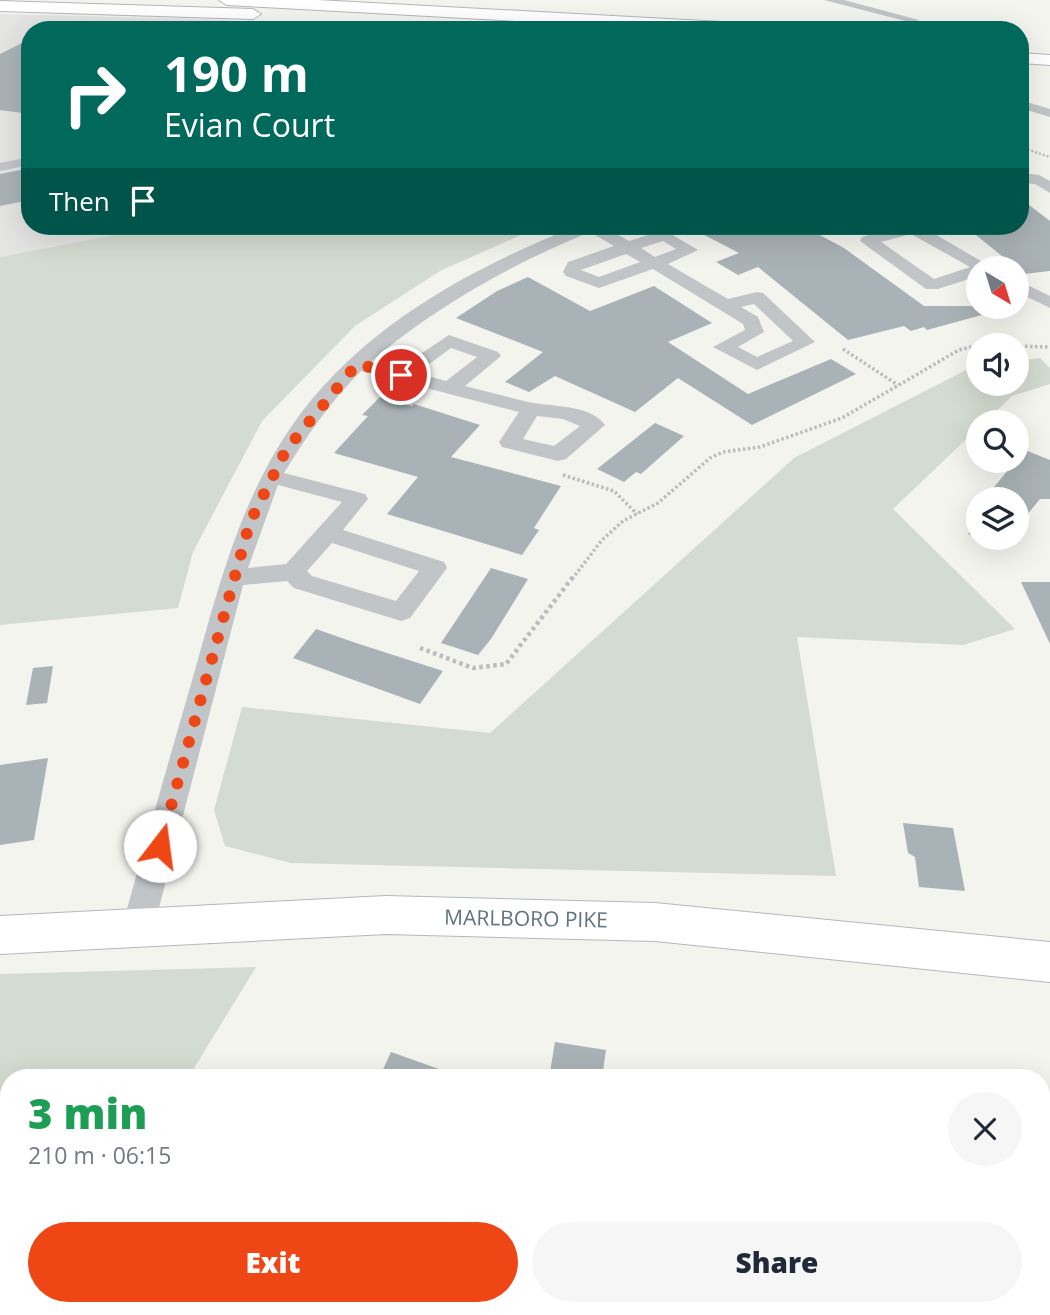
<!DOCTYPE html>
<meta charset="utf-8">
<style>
body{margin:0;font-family:"Open Sans",sans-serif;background:#f6f6f7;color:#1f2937;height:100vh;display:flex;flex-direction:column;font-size:26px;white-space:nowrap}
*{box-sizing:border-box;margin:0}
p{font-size:23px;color:#747a83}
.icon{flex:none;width:38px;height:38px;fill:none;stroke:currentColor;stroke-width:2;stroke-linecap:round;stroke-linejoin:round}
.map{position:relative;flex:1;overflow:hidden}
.side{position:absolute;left:0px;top:1069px;width:1050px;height:247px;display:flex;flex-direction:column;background:#fff;border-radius:28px 28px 0 0;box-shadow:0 7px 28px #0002}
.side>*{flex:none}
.top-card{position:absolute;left:21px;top:21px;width:1008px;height:214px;border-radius:28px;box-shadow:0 7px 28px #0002;background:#00695c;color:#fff;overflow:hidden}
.needle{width:46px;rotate:142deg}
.controls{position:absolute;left:966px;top:256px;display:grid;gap:14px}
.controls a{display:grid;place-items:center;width:63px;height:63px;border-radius:50%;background:#fff;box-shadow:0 7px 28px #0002;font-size:35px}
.pin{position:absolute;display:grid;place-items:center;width:60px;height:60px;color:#fff;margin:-30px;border:4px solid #fff;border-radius:50%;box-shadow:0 2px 7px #0007}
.me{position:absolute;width:77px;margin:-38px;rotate:15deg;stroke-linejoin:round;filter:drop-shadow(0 0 5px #0008)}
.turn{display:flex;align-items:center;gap:24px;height:147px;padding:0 28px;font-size:32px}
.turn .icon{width:91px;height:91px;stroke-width:2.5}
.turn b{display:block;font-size:49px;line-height:60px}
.then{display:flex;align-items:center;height:66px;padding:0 28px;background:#0003;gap:14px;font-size:26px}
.round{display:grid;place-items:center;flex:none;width:74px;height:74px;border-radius:37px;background:#f6f6f7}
.head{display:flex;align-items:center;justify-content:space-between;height:119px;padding:0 28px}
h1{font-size:42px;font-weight:800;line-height:52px;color:#1e9e55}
.cta{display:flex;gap:14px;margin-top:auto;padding:14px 28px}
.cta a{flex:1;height:80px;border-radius:42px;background:#ee4615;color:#fff;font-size:28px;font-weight:800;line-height:80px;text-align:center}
.cta a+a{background:#f6f6f7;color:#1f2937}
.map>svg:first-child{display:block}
.built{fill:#e4e5e3}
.green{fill:#d4dbd0}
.building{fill:#a9b2b6}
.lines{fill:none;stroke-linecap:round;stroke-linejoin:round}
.major-casing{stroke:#b4b8bc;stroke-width:2}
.highway-casing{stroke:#b3b7ba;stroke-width:2}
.path-far2{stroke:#babdbf;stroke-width:2.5;stroke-dasharray:2 2;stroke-linecap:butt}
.path-far1{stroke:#babdbf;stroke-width:3.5;stroke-dasharray:2.5 2.5;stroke-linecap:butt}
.path{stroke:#babdbf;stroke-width:4.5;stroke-dasharray:3.5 3.5;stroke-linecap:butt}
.minor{fill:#c1c5c8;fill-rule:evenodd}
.major{fill:#fff;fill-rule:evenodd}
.highway{fill:#fff;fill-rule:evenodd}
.route{stroke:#ee4615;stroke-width:12;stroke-dasharray:0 21.6}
.labels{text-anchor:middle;stroke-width:7;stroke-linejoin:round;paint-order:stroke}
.near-street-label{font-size:21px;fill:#617482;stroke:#fff}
</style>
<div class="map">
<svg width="1050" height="1315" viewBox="0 0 1050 1315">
<rect width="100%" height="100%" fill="#f4f4ef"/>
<!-- built -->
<path class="built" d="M0 14 202 19 404 30H30V226H160L0 257Z"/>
<!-- green -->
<path class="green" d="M160 226H541L440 271 355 326 262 421 193 552 178 608 0 625V257Z
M1040 358 1050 368V384L1012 396 985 422H978V428L893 509 1015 629 963 645 797 637 836 876 291 863 225 846 214 810 242 707 490 733 794 458 974 366H978V383H1017V361Z
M256 967 188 1078H9V1307H251L252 1315H0V974Z"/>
<!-- building -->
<path class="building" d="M30 39V114L0 110V54Z
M30 168V200L0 206V174Z
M1020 198 1050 221V271L1024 274 965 226H1020Z
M687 226H803L844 248 924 306H988L989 313 927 330 924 327 911 331 904 326 848 340 758 267 738 275 716 262 739 253Z
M528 277 590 311 654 286 712 323 668 342 748 394 831 359 856 374 752 425 678 378 635 412 555 376 529 392 505 382 543 352 456 318 497 291Z
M380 397 412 406 414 404 480 425 451 457 561 486 534 528 539 530 522 555 387 514 418 477 334 453 368 416 362 415Z
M655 423 684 436 641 474 636 472 624 482 597 469Z
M1025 450 1050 460V499H1040L1017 527V499H984Z
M978 505V537H1009L1000 549 968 534 977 524 966 519Z
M491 568 528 579 491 639 478 655 441 643Z
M1021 582H1050V644Z
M316 629 356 643 443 671 420 704 293 658Z
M53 666 47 703 26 705 33 668Z
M48 758 34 840 0 845V765Z
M903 823 953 828 965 891 919 887 915 857 908 853Z
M555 1042 606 1050 602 1078H549Z
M391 1052 456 1075V1078H379Z"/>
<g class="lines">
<!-- major casing -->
<g class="major-casing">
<path id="major" d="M386 896 655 903 1050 942V982L655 941 386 934 0 954V916Z"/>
</g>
<!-- highway casing -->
<g class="highway-casing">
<path id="highway" d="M219 0H317L780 25 788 30H681L227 5Z
M0 1 253 9 261 14 253 19 0 11Z
M1020 53 1050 55V65L1020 63Z"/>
</g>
<!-- path-far2 -->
<path class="path-far2" d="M1020 147 1050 157"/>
<!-- path-far1 -->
<path class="path-far1" d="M980 345 1050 347
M843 349 898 385
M563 475 614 491 637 514
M572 579 602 540 623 521 658 503 710 458 723 452 760 447 842 418 959 350 978 345"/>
<!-- path -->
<path class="path" d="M420 648 473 668 506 664 573 577"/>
<!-- minor -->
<path class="minor" d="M824 0H844L919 20 913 23Z
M1020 100 1050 109V117L1020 108Z
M30 157V165L0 171V163Z
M1020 173 1039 175 1050 181V193L1035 184 1020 183Z
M577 226H603L629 241 664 230 698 250 668 264 728 299 757 292 763 293 815 342 757 370 713 347 745 330 743 324 653 269 599 288 566 276 563 272 568 262 614 246 590 232C512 264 442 303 376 357L371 362 398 369 449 335 498 352 501 356 465 386C486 391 507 397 528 402 551 407 590 404 605 425L566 459 558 461 502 447 499 442 519 412 361 371C330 402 307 435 284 473L365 494 368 499 343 530 444 562 447 568 410 618 401 621 294 588 287 581 243 585 154 927 149 938 138 942 127 938 122 927C145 844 169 760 193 677 218 589 239 503 291 427 359 328 469 269 577 226ZM663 241 676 249 655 257 641 248ZM626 254 640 262 599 277 581 270ZM754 304 793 341 757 357 738 347 764 332 758 317 741 307ZM451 348 477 357 446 381 417 373ZM537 416 563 419 580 426 554 446 523 439ZM278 485 342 502 286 564 248 568ZM332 543 419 571 396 601 312 576 307 571Z
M901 226H921L993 268H978V276L938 289H926L860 241 862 237ZM911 234 970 267 934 279 881 242Z
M1017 280 1050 296V308L1017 292Z"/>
<!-- major -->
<use href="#major" class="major"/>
<!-- highway -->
<use href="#highway" class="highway"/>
</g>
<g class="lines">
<!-- route -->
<path class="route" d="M160 846 250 522 286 450 357 364 401 375"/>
</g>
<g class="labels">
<!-- near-street labels -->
<g class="near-street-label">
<text transform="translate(526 919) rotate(1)" y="7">MARLBORO PIKE</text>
</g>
</g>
</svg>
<div class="controls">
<a><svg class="needle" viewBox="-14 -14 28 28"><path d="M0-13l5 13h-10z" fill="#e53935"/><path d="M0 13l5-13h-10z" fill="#747a83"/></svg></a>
<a><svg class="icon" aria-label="sound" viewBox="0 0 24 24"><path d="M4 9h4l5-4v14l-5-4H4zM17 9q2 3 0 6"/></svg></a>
<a><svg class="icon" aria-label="search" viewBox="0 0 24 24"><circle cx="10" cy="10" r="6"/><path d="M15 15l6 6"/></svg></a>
<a><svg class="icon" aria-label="layers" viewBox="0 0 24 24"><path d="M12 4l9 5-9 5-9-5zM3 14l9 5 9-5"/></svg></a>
</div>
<div class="pin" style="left:401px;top:375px;background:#d93025"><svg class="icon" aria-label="arrive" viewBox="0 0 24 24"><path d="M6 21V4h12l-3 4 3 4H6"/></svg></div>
<svg class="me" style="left:160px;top:846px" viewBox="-20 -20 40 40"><circle r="19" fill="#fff"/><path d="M0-13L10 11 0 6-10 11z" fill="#ee4615"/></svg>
<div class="top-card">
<div class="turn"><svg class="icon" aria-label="right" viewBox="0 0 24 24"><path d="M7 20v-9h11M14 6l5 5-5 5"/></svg><div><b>190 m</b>Evian Court</div></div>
<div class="then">Then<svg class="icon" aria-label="arrive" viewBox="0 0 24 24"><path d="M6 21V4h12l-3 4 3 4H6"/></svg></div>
</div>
<section class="side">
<div class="head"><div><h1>3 min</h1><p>210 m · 06:15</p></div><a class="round"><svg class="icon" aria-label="close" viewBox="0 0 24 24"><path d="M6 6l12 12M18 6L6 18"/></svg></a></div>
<div class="cta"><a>Exit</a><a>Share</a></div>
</section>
</div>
